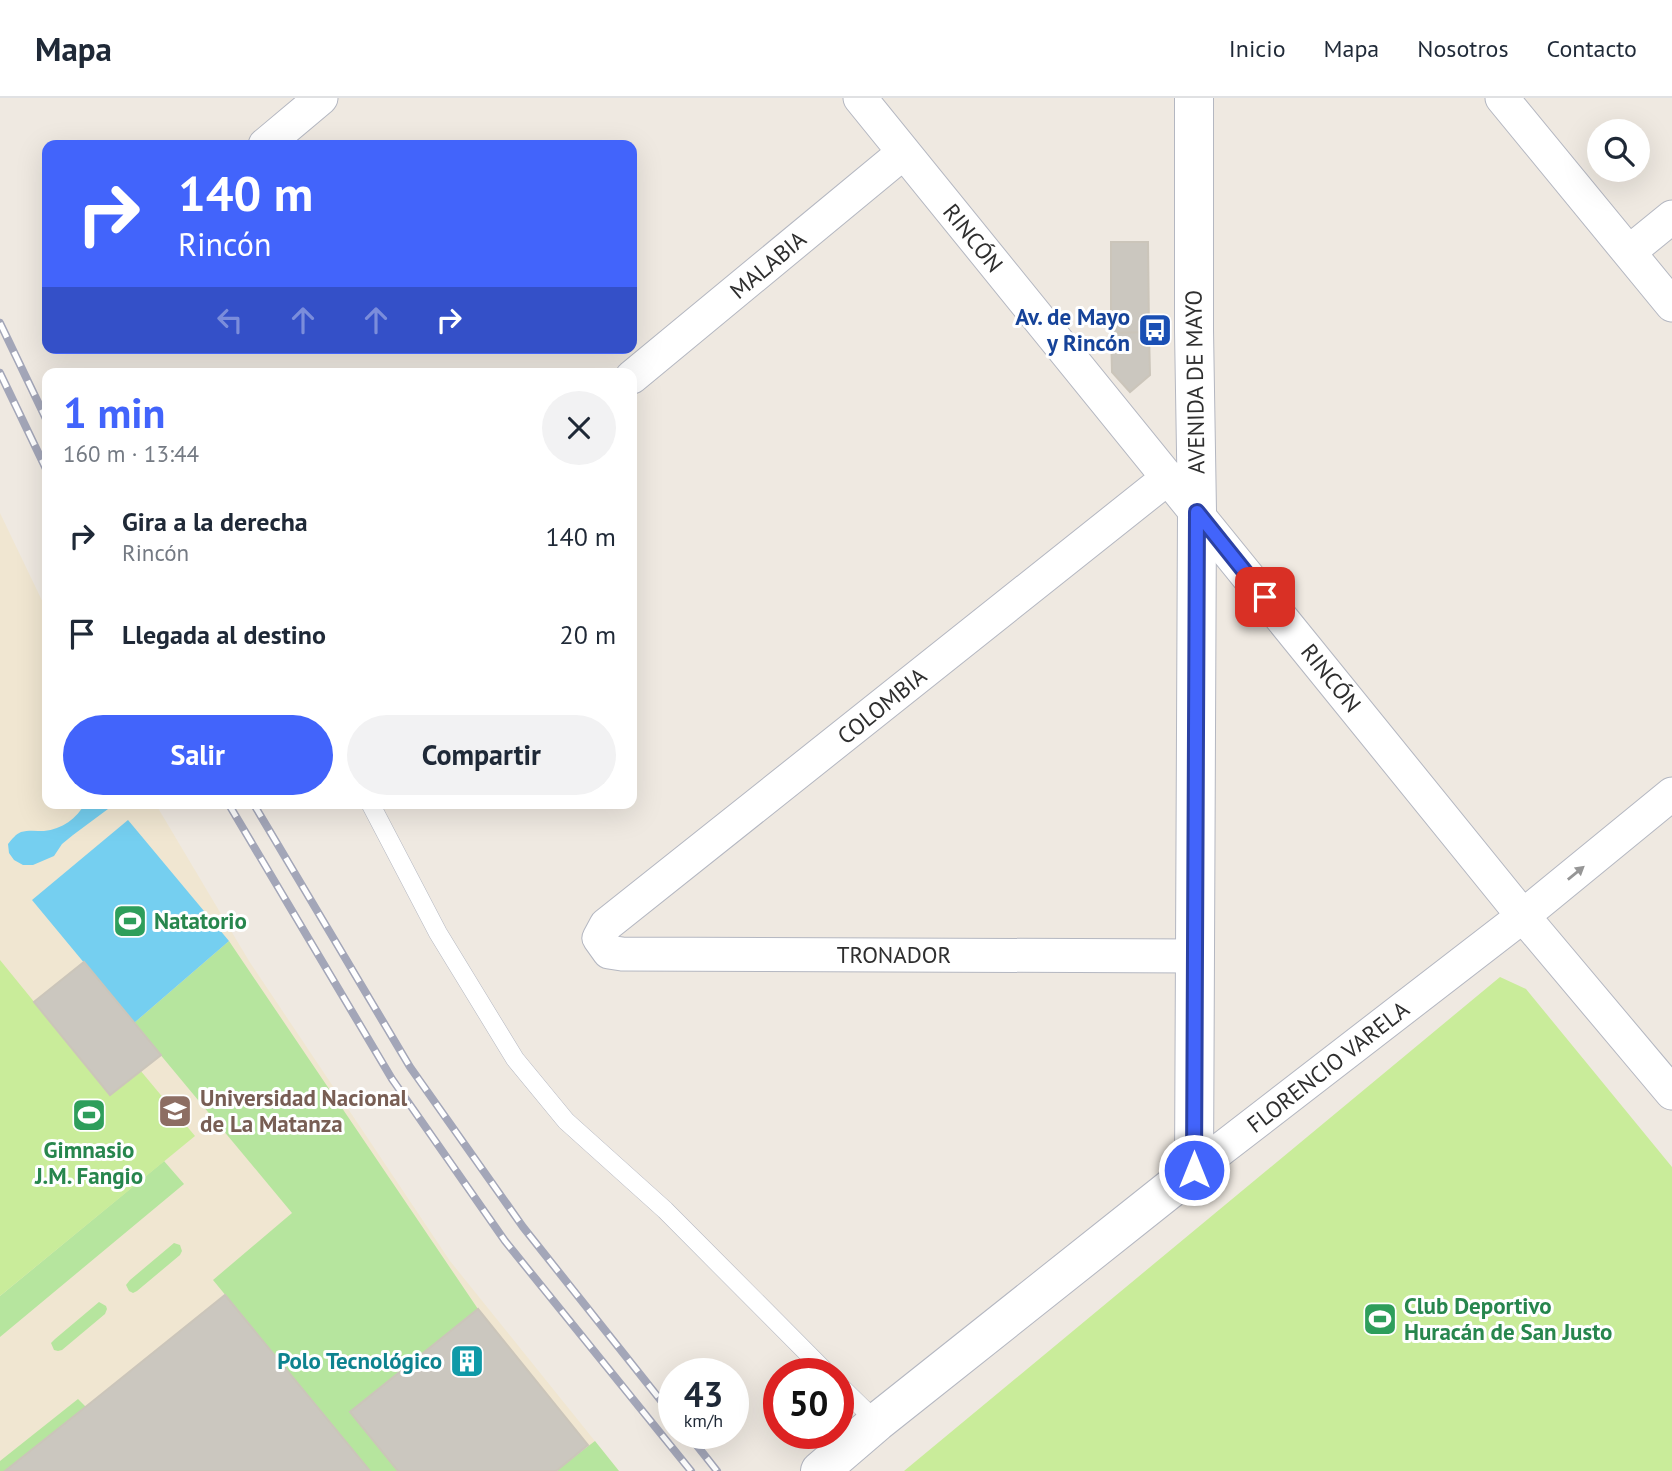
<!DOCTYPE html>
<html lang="es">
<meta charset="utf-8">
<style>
body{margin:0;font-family:"PT Sans",sans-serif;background:#f2f2f3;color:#1f2937;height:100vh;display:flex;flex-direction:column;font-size:26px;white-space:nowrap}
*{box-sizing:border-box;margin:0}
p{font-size:23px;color:#747a83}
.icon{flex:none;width:38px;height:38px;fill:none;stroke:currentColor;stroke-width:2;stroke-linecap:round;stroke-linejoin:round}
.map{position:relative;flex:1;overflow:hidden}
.panel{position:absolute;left:42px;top:270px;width:595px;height:441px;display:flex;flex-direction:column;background:#fff;border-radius:14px;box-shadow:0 7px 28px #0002}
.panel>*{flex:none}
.guide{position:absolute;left:42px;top:42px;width:595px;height:214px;border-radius:14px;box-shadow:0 7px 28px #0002;background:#4264fb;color:#fff;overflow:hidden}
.buttons{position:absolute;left:1587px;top:21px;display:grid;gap:14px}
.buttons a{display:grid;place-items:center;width:63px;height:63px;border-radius:50%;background:#fff;box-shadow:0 7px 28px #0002;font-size:35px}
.speed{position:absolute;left:658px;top:1260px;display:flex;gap:14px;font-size:35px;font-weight:700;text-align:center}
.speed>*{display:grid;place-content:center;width:91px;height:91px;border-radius:50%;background:#fff;box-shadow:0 7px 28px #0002;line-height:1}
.speed small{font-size:18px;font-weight:400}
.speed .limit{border:10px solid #d22;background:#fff;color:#111}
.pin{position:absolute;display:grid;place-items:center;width:60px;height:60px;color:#fff;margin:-30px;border-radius:14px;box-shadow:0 4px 10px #0006}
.me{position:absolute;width:77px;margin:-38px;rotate:0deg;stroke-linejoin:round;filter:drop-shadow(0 0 5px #0008)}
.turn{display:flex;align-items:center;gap:24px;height:147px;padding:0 21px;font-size:32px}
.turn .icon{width:91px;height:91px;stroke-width:2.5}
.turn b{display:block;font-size:49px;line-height:60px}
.lanes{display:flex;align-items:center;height:66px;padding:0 21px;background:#0003;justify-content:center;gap:35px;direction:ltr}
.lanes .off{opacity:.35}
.round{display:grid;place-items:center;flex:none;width:74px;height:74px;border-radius:37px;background:#f2f2f3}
.headline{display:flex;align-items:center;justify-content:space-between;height:119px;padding:0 21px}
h1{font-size:42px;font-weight:800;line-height:52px;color:#4264fb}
.action{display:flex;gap:14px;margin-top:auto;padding:14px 21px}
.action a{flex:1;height:80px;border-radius:42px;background:#4264fb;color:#fff;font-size:28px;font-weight:800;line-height:80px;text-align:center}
.action a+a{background:#f2f2f3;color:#1f2937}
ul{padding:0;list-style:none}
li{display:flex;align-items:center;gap:21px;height:98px;padding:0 21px}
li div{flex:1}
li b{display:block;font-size:26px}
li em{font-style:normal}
header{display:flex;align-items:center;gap:42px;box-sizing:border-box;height:98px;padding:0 35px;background:#fff;border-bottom:2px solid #e0e1e3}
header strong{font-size:33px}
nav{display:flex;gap:38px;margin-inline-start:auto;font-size:24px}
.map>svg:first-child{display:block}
.education{fill:#f0e6d1}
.green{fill:#b6e59e}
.pitch{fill:#c9ec9a}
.water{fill:#75cff0}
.building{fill:#cbc7bf;stroke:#cbc5ba;stroke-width:2}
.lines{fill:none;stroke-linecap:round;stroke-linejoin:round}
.lane-casing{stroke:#b4b7c1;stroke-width:19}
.street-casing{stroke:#b4b7c1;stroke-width:35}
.secondary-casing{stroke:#b4b7c1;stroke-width:40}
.lane{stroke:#fff;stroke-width:18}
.street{stroke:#fff;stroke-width:33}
.secondary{stroke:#fff;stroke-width:38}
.rail-casing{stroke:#a3a6b8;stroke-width:8}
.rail{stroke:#fff;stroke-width:5;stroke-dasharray:16;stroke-linecap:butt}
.oneway{fill:#969696}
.route-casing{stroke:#2b41a3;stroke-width:18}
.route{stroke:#4264fb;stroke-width:12}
.labels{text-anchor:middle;stroke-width:6;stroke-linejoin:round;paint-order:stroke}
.street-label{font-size:23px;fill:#2e2e2e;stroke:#fff}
.transit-label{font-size:23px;font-weight:bold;fill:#164399;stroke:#fff;text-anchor:end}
.leisure-label{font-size:23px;font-weight:bold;fill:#27864d;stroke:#fff;text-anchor:start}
.education-label{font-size:23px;font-weight:bold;fill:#785e54;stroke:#fff;text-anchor:start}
.culture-label{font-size:23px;font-weight:bold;fill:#0d838f;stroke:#fff;text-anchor:end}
</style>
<header>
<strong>Mapa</strong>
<nav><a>Inicio</a><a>Mapa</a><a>Nosotros</a><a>Contacto</a></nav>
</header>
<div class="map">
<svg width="1672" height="1373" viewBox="0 0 1672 1373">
<rect width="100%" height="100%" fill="#efe9e1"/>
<!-- education -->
<path class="education" d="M0 415 47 513V705H155L249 863 450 1163 619 1373H0Z"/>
<!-- green -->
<path class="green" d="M229 843 478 1211 350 1314 398 1373H370L213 1182 292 1115 134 925Z
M164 1063 184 1086 0 1239V1198Z
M174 1145 180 1147 182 1153 180 1157 137 1193 133 1195 129 1193 126 1187 130 1182Z
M99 1204 106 1208 107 1211 105 1216 62 1252 58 1253 54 1252 51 1245 55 1241Z
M78 1301 86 1309 6 1373H0V1363Z
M595 1343 619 1373H558V1371Z"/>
<!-- pitch -->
<path class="pitch" d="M0 862 110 997 140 972 195 1038 0 1198Z
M1500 879 1526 891 1672 1069V1373H904Z"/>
<!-- water -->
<path class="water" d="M85 705H111L108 711 73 737 62 746 54 758 33 767H23L14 762 9 755 8 746C12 741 16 736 21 734 28 732 36 733 44 733 62 731 77 721 85 705Z
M128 722 229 843 134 925 32 802Z"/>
<!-- building -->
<path class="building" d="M1111 144H1148L1149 234 1111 235Z
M1149 234 1150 277 1130 294 1112 274 1111 235Z
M84 864 161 957 110 997 34 904Z
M225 1197 370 1373H5L93 1303Z
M478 1211 588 1347 556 1373H398L350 1314Z"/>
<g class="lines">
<!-- lane casing -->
<g class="lane-casing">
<path id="lane" d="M370 705 438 835 515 961 566 1023 665 1112 828 1276
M838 1286 877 1324"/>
</g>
<!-- street casing -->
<g class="street-casing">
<path id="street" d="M860 0 1523 818 1672 995
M1502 0 1672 207
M265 47 321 0
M1629 154 1672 119
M632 279 903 55
M1169 379 606 827 599 840 609 854 622 856 1196 858
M1194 1072 1523 818 1672 696"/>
</g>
<!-- secondary casing -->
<g class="secondary-casing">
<path id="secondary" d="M820 1373 877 1324 1194 1072 1197 414 1194 232V0"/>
</g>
<!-- lane -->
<use href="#lane" class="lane"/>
<!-- street -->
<use href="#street" class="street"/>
<!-- secondary -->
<use href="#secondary" class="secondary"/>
<!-- rail casing -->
<g class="rail-casing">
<path id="rail" d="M0 225 47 323
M0 275 47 373
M228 705 392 981 505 1143 691 1373
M253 705 410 969 523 1129 674 1319
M687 1335 717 1373"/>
</g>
<!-- rail -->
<use href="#rail" class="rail"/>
</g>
<!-- one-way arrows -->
<defs><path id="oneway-solid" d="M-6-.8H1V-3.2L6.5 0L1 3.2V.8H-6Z" transform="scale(1.75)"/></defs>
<use class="oneway" href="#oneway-solid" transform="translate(1576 775) rotate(-39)"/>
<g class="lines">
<!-- route casing -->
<g class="route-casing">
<path id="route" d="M1194 1072 1197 414 1265 499"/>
</g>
<!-- route -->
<use href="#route" class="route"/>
</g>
<!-- icons -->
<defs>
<g id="bus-square" transform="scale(1.75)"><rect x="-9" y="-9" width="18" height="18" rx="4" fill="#1a4fb4" stroke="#fff"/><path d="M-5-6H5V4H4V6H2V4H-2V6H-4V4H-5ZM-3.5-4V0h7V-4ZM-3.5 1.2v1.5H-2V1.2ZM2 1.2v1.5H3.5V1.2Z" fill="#fff"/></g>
<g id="stadium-square" transform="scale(1.75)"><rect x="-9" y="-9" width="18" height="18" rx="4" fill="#2e9e5b" stroke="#fff"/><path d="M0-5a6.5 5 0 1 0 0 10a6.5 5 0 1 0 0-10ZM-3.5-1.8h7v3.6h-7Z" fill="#fff"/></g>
<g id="university-square" transform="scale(1.75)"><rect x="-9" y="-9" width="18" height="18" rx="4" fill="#8d6e63" stroke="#fff"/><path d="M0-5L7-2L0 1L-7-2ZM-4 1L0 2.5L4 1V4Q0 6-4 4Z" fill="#fff"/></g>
<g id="building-square" transform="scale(1.75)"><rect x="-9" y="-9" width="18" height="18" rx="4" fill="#0f9aa8" stroke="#fff"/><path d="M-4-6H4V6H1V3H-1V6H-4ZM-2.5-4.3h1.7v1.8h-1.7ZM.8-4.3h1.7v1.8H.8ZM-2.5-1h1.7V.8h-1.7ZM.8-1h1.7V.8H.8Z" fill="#fff"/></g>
</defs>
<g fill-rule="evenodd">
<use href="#bus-square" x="1155" y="232"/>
<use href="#stadium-square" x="130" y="823"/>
<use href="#university-square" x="175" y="1013"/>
<use href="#stadium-square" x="89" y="1017"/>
<use href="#stadium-square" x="1380" y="1221"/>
<use href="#building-square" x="467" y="1263"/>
</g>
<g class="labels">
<!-- street labels -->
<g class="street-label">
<text transform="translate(973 140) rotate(51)" y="8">RINCÓN</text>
<text transform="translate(768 167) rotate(-40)" y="8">MALABIA</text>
<text transform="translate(1195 284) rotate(-91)" y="8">AVENIDA DE MAYO</text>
<text transform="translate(1331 580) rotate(51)" y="8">RINCÓN</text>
<text transform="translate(882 608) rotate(-39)" y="8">COLOMBIA</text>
<text x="894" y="865">TRONADOR</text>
<text transform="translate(1328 969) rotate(-38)" y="8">FLORENCIO VARELA</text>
</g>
<!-- transit labels -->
<g class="transit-label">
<text x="1130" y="227">Av. de Mayo<tspan x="1130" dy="26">y Rincón</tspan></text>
</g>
<!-- leisure labels -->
<g class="leisure-label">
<text x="154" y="831">Natatorio</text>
<text x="89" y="1060" text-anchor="middle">Gimnasio<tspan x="89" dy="26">J.M. Fangio</tspan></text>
<text x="1404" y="1216">Club Deportivo<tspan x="1404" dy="26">Huracán de San Justo</tspan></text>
</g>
<!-- education labels -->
<g class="education-label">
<text x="200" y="1008">Universidad Nacional<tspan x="200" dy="26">de La Matanza</tspan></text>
</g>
<!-- culture labels -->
<g class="culture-label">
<text x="442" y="1271">Polo Tecnológico</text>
</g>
</g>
</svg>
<div class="buttons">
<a><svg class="icon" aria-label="search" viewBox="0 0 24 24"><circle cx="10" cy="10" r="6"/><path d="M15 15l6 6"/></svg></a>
</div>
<div class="speed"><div>43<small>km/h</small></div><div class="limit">50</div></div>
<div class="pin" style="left:1265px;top:499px;background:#d93025"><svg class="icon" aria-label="arrive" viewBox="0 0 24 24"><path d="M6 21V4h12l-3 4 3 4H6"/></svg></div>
<svg class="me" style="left:1194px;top:1072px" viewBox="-20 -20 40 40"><circle r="17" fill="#4264fb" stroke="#fff" stroke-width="3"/><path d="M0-11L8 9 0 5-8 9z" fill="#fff"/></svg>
<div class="guide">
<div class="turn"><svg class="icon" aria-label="right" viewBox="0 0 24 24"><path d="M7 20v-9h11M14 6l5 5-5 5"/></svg><div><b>140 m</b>Rincón</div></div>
<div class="lanes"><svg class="icon off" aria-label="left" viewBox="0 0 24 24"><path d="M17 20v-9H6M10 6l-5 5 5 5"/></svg><svg class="icon off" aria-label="ahead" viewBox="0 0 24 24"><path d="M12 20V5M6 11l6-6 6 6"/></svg><svg class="icon off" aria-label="ahead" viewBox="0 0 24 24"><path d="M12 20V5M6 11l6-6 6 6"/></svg><svg class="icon" aria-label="right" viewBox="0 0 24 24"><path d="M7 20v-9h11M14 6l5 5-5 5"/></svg></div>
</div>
<section class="panel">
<div class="headline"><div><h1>1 min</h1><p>160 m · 13:44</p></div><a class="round"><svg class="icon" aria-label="close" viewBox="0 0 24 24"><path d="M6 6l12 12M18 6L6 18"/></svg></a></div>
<ul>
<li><svg class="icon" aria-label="right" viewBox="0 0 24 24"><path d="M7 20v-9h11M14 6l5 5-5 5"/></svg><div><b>Gira a la derecha</b><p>Rincón</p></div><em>140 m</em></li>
<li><svg class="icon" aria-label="arrive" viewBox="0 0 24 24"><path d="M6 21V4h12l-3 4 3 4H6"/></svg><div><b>Llegada al destino</b></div><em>20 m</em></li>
</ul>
<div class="action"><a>Salir</a><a>Compartir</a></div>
</section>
</div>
